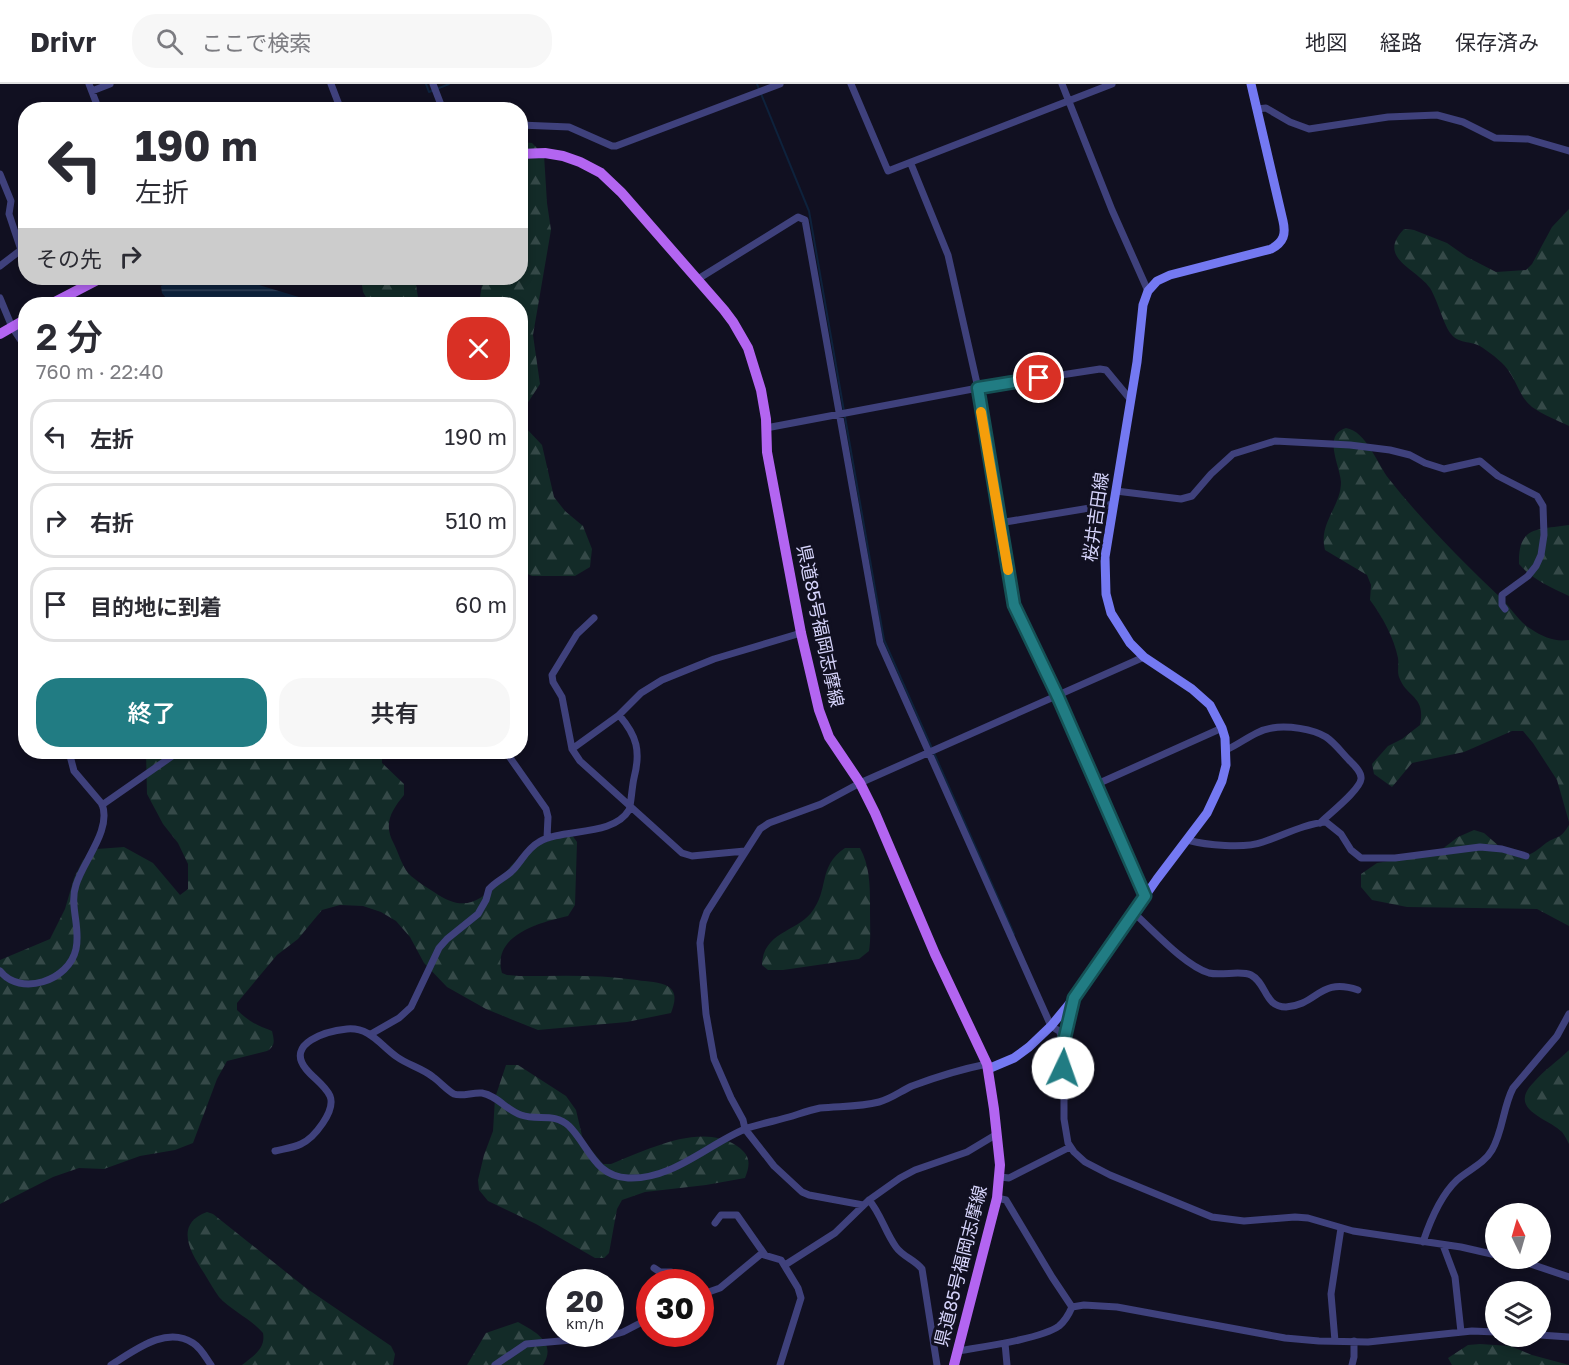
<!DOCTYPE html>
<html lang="ja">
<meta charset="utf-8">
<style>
body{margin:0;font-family:"Golos Text","Noto Sans JP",sans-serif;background:#f7f7f7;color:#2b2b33;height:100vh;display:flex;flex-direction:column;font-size:22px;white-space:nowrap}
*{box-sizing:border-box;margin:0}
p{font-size:20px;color:#7c7c81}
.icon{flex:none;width:33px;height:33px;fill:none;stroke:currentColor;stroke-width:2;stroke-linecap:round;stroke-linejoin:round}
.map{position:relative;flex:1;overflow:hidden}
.panel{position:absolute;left:18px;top:213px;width:510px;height:462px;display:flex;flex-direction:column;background:#fff;border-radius:24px;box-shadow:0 3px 9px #0003}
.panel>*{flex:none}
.banner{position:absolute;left:18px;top:18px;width:510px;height:183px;border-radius:24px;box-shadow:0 3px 9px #0003;background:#fff;color:#2b2b33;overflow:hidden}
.needle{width:39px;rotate:355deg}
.tools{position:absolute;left:1485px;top:1119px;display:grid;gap:12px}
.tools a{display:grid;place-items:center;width:66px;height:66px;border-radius:50%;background:#fff;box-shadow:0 3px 9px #0003;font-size:30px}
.speed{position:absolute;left:546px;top:1185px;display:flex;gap:12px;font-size:30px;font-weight:700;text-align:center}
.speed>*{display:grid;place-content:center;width:78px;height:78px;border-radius:50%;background:#fff;box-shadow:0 3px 9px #0003;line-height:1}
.speed small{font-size:15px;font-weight:400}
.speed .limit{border:9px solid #d22;background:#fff;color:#111}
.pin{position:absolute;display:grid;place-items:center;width:51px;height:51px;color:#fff;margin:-26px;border:3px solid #fff;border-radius:50%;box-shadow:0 2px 6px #0007}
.me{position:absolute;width:66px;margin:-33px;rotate:3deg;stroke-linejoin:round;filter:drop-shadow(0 0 4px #0008)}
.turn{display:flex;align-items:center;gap:21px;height:126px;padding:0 18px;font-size:27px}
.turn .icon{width:78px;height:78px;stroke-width:2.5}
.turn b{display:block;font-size:42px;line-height:51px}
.then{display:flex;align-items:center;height:57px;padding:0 18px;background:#0003;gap:12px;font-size:22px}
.round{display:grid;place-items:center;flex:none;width:63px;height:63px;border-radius:24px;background:#f7f7f7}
.headline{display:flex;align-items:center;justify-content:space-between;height:102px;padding:0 18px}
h1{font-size:36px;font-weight:600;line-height:45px}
.primary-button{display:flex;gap:12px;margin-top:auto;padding:12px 18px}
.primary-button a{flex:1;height:69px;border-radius:24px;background:#217c83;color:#fff;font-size:24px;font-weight:600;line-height:69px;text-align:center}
.primary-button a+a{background:#f7f7f7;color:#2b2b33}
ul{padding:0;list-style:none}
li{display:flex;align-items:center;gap:18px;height:75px;margin:0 12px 9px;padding:0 6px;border:3px solid #e1e1e2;border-radius:24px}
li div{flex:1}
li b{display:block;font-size:22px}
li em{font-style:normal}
header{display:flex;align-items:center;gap:36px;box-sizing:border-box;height:84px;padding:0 30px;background:#fff;border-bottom:2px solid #e1e1e2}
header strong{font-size:28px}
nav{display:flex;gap:33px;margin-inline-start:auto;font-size:21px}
.search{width:420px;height:54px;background:#f7f7f7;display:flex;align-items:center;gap:15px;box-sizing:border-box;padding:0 21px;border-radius:24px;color:#7c7c81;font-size:22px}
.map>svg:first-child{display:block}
.forest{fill:url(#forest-firs)}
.water{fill:url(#water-rules)}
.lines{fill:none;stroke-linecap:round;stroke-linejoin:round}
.stream{stroke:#0e223c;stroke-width:2}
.minor{stroke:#3f417c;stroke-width:7}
.secondary{stroke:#7479f2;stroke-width:9}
.primary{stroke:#b365f1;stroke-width:10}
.route-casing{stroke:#155155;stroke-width:15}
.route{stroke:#217c83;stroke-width:10}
.slow{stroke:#f59e0b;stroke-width:10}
.labels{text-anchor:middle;stroke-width:6;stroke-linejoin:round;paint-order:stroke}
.street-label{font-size:18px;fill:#d6d4fb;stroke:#111021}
</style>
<header>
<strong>Drivr</strong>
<div class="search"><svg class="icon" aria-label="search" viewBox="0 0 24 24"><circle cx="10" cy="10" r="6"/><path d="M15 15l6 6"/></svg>ここで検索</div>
<nav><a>地図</a><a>経路</a><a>保存済み</a></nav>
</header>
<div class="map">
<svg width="1569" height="1281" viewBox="0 0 1569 1281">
<defs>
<pattern id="forest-firs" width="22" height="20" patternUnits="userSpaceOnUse" patternTransform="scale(1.5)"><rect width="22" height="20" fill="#132b28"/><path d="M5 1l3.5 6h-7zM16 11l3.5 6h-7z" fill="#354948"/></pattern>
<pattern id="water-rules" width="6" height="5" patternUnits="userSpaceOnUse" patternTransform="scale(1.5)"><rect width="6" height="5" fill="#0e223c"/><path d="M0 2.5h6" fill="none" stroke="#304159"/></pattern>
</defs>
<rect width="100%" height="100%" fill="#111021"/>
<!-- forest -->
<path class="forest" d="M521 58 532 59 544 71 547 119 551 146 533 251 540 300 523 326 525 343 542 361 554 413 565 427 583 442 592 465 590 483 575 492H532L521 487 520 220H479L483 194H520Z
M1569 125V342C1557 336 1543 331 1532 323 1520 313 1518 301 1510 289 1504 279 1493 271 1483 264 1473 256 1460 261 1451 250 1444 242 1438 217 1430 204 1416 184 1376 174 1404 145L1414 146 1447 159 1467 173 1496 188 1526 186 1532 180 1552 143Z
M361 194H415L419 220H370L363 208Z
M1346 344C1366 347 1378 381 1389 395 1423 438 1462 477 1502 515 1511 524 1520 539 1531 545 1543 553 1554 558 1569 556V738L1557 696 1533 659 1523 647H1512L1464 668 1412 679 1392 703 1374 690 1372 680 1388 662 1402 655 1420 641C1426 611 1407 615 1399 593 1397 587 1399 580 1398 574 1394 554 1382 532 1370 516L1371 501 1367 491 1325 466C1318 439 1341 423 1341 398 1340 381 1322 351 1346 344Z
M1569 441V512C1550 503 1533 496 1519 480 1518 441 1538 446 1569 441Z
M146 668H382V679L404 700V711C391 727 383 740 394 760 399 770 403 785 411 792 418 798 426 803 434 808 462 828 479 820 500 796 505 790 509 783 515 778 532 763 550 754 572 751L577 758 575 821 568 832C541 838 491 851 502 889L507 891 519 892C558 892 598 890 637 896 647 898 660 897 669 903 678 910 674 920 671 929L627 938 538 946 486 925 447 903 424 879 410 853 396 837 381 828 363 822 340 821 322 826 298 855 277 871 237 919V926C248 937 258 942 272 947 274 956 276 962 267 967L227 977 217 995 193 1059 175 1066 140 1072 104 1085 79 1084 53 1093 0 1120V876L50 855 65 825 74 794 83 776 97 765 124 763 153 779 180 811 188 805V780L178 759 163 740 147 710Z
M1569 741V842L1537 825 1407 823 1372 816 1361 803V790L1377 779 1437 769 1458 753 1474 746 1484 749 1500 763 1520 774C1533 770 1536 767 1546 759 1558 751 1560 756 1569 741Z
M845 764H860C871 784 870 807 870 829 870 842 871 854 869 867L859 875 783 886H768L762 881C763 848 796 848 811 829 830 805 817 783 845 764Z
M1569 966V1060C1567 1056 1565 1052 1562 1048 1549 1034 1506 1026 1534 998 1544 986 1558 977 1569 966Z
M506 981H518L566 1012 576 1026 583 1056 603 1080H611C648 1066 700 1038 737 1062 750 1071 751 1079 745 1094L706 1101 645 1108 622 1116 617 1125 609 1169 604 1174H595L536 1140 488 1117 479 1106 478 1096 484 1071 493 1047 495 1014Z
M207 1128 213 1130 306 1204 391 1262 395 1270 393 1281H242C253 1272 266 1265 263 1249 251 1235 232 1227 219 1213 214 1206 209 1197 204 1189 190 1168 174 1140 207 1128Z
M518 1238C536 1248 557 1259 543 1281H467L486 1249Z
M1480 1260 1510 1262 1532 1271 1569 1281H1452L1448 1274 1468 1261Z"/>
<!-- water -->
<path class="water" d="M176 194H236L322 220H171L162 209 161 202Z"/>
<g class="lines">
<!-- stream -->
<path class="stream" d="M426 0 429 8 449 0
M757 0 809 127 884 556 1014 850"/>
<!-- minor -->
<path class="minor" d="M89 0 99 26
M331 0 341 26
M433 0 443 26
M851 0 888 87 1112 0
M1062 0 1112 126 1148 207
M92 7 110 0
M1257 25 1266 24 1290 38 1309 45 1388 33 1437 31 1463 38 1495 54 1528 55 1569 67
M520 41 569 43 612 62H616L780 0
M911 80 948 171 978 304 999 439 1014 521 1058 613 1145 812
M0 90 11 117 9 130 21 166
M0 182 26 162
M698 195 798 133 805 136 880 559 1051 942 1059 947 1064 957
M0 214 12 243 26 264
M766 344 978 304 1100 285 1106 286 1130 315
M1116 407 1181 415 1192 412 1211 390 1233 370 1275 357 1350 361 1390 366 1410 371 1425 379 1444 385 1480 377 1498 392 1537 412 1543 422 1544 451 1541 471 1536 482 1528 492 1502 511V521L1505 525
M999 439 1114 420
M594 534 577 550 552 591 553 598 562 613 572 665 580 677 682 769 692 772 745 767
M572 665 619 631 641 609 662 596 714 575 801 549
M1226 666C1242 659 1254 647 1272 644 1287 641 1313 645 1326 653 1335 659 1342 669 1349 676 1354 681 1362 688 1361 695 1360 706 1329 730 1320 739
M506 668 546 725 548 733 547 754
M1095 701 1222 644
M102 721 178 668
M1187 756C1206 761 1244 765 1263 758 1284 751 1304 740 1326 738L1341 750 1351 766 1361 774H1395L1480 763 1502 765 1526 772
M1134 829C1153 846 1185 882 1209 889 1222 892 1241 886 1251 891 1267 899 1264 923 1286 923 1318 921 1319 893 1358 906
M0 887C20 913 69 897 76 865 81 844 69 821 76 801 83 777 112 746 102 720L74 687 69 668
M1073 916 1064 957V1035L1068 1059 1074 1068 1085 1078 1110 1091 1212 1133 1244 1137 1295 1133 1308 1134 1353 1147 1461 1163 1496 1171
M371 950 399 934 411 923 439 864 447 855 478 830 486 816 489 805C495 798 504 794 511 788 521 779 526 765 539 758 562 744 613 753 629 726 631 721 632 702 634 694 641 667 637 652 619 631
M275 1067C283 1065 293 1064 301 1060 314 1054 336 1027 330 1012 325 1001 313 994 306 985 285 959 327 947 347 945 370 943 380 961 397 973 408 981 422 984 433 993 440 998 447 1006 454 1010 462 1013 473 1008 482 1009 498 1012 506 1026 521 1031 538 1037 554 1028 569 1042 589 1062 594 1092 628 1094 672 1096 707 1061 745 1045 759 1040 775 1037 789 1033 799 1030 810 1026 820 1024 840 1022 860 1023 879 1018 891 1015 901 1007 912 1002 936 993 962 985 987 980
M1000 1093 1009 1094 1070 1063
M997 1114 1006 1116 1052 1193 1072 1223
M869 1116C881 1130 885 1148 896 1163 903 1173 914 1175 922 1185L937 1281
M863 1121 809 1111 802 1108 774 1082 745 1045 743 1036 731 1014 714 975 706 930 700 859 703 839 707 828 760 745 769 739 821 720 860 699 1144 573
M715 1139 721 1131H737L765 1171
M1423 1158C1430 1137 1440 1112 1457 1096 1468 1086 1484 1080 1492 1066 1503 1047 1503 1023 1513 1004L1557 952 1569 930
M1443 1161 1455 1193 1461 1248
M1513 1174 1569 1193
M785 1181 835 1149 869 1116 900 1094 915 1086 967 1068 997 1050
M654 1184 660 1188H671L678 1198
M700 1211 720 1204 761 1170 781 1176 798 1204 801 1214 780 1281
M1072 1223 1084 1221 1117 1223 1285 1254 1319 1257 1368 1258 1472 1247 1496 1248
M700 1242 701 1245
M1540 1251 1569 1253
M1335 1257 1331 1210 1341 1144
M1005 1259 1007 1281
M958 1267C981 1263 1041 1255 1059 1242 1065 1237 1069 1230 1072 1223
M111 1281C134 1267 166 1241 193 1259 201 1264 206 1274 211 1281
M495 1281 526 1260 606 1253 623 1248 650 1234
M1352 1281 1354 1273V1257"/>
<!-- secondary -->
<path class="secondary" d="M988 985 1014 974 1029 963 1051 942 1074 914 1157 795 1207 729 1222 697 1226 681 1225 654 1222 644 1210 621 1192 605 1144 573 1130 559 1111 529 1106 510 1105 473 1137 278 1143 221 1148 207 1157 197 1170 191 1271 165C1284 158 1286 150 1283 137L1251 0"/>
<!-- primary -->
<path class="primary" d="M520 70 545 69 563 72 580 78 601 89 621 108 724 226 733 238 748 264 761 306 766 335 767 368 801 549 819 626 829 653 860 699 875 729 935 870 987 980 994 1025 1000 1081 997 1114 954 1281
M51 220 101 194
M0 250 26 235"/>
</g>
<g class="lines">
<!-- route casing -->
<g class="route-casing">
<path id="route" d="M1039 294 978 304 1014 521 1058 613 1145 812 1074 914 1064 957 1063 984"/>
</g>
<!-- route -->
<use href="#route" class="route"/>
<!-- slow -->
<path class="slow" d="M981 328 1008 486"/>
</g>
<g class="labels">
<!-- street labels -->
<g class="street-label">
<text transform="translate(1096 433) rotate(-82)" y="6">桜井吉田線</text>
<text transform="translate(820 542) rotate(78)" y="6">県道85号福岡志摩線</text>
<text transform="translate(961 1182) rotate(-76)" y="6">県道85号福岡志摩線</text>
</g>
</g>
</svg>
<div class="tools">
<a><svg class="needle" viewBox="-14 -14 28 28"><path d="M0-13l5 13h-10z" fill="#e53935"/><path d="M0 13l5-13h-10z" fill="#7c7c81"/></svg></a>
<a><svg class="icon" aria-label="layers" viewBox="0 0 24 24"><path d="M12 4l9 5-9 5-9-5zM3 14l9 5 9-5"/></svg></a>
</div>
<div class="speed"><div>20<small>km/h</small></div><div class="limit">30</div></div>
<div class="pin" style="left:1039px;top:294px;background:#d93025"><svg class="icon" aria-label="arrive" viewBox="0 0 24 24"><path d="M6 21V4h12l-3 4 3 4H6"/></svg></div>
<svg class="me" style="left:1063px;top:984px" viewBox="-20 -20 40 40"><circle r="19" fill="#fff"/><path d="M0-13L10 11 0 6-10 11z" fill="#217c83"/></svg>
<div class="banner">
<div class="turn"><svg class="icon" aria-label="left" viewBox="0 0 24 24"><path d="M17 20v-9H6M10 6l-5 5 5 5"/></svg><div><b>190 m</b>左折</div></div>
<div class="then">その先<svg class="icon" aria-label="right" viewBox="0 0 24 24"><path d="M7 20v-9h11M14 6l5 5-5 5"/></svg></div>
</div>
<section class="panel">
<div class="headline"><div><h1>2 分</h1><p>760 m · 22:40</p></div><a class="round" style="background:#d93025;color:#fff"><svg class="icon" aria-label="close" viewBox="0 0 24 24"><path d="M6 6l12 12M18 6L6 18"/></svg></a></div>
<ul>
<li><svg class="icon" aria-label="left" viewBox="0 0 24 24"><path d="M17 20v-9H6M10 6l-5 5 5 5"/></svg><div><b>左折</b></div><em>190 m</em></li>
<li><svg class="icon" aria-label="right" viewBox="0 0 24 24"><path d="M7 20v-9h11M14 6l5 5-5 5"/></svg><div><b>右折</b></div><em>510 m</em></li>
<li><svg class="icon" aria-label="arrive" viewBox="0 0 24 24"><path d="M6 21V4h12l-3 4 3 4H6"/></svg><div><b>目的地に到着</b></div><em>60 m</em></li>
</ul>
<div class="primary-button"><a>終了</a><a>共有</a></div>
</section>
</div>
